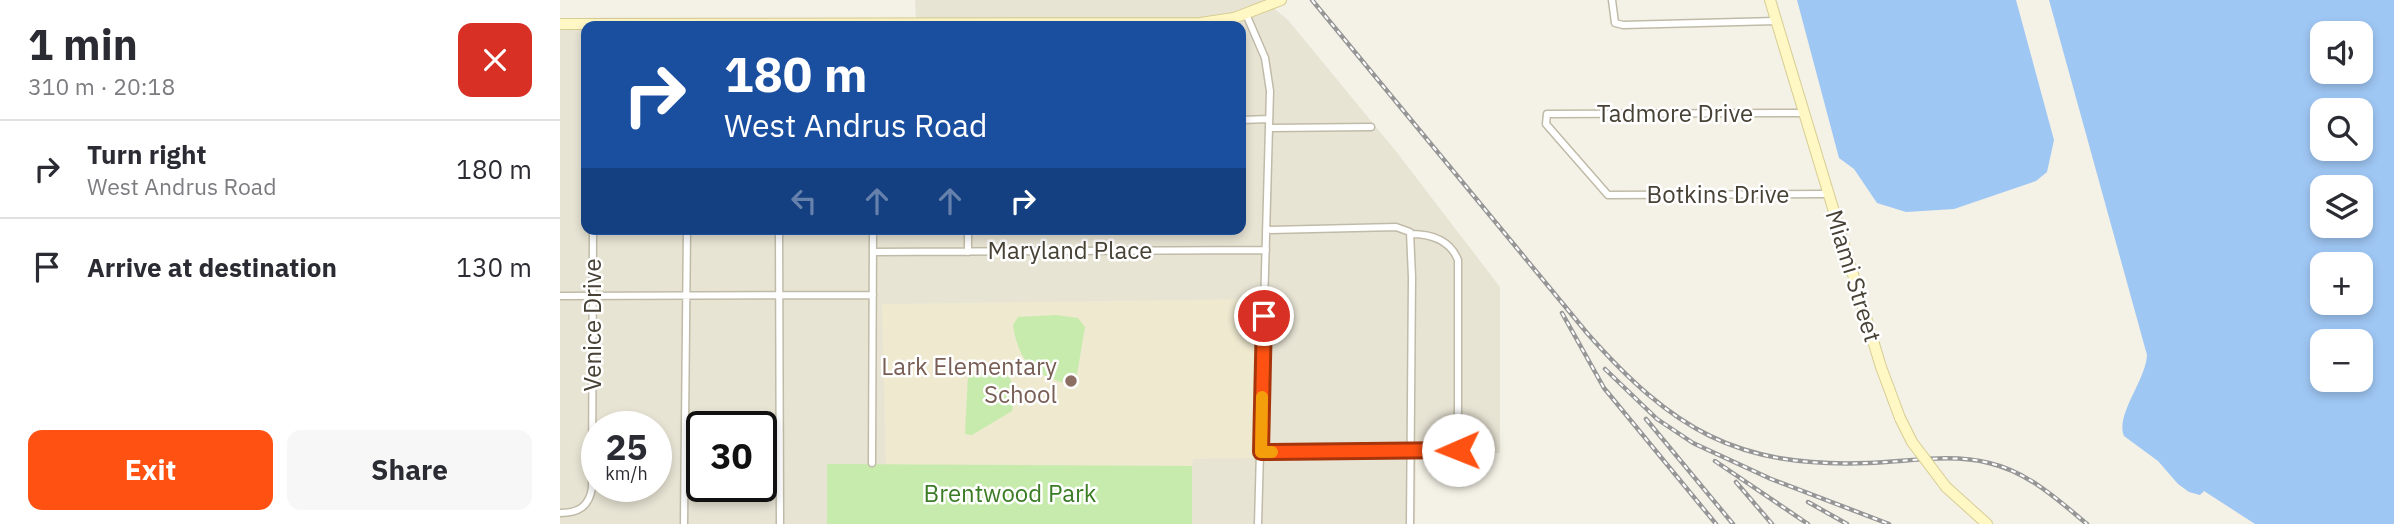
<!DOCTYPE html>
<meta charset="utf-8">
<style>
body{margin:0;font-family:"IBM Plex Sans",sans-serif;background:#f7f7f7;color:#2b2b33;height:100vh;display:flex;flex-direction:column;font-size:26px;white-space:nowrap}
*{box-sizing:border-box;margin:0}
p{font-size:23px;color:#7c7c81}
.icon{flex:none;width:38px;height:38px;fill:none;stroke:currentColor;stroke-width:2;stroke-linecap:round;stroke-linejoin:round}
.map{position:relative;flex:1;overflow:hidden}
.details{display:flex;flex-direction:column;background:#fff;width:560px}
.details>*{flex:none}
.guide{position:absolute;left:21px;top:21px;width:665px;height:214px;border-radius:14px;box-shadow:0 4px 10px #0003;background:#1a4fa0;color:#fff;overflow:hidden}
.tools{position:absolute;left:1750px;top:21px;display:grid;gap:14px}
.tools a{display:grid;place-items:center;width:63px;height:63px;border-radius:14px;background:#fff;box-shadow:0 4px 10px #0003;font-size:35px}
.speed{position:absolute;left:21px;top:411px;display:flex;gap:14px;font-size:35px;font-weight:700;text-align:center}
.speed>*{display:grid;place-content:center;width:91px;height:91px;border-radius:50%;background:#fff;box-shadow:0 4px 10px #0003;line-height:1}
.speed small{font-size:18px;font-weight:400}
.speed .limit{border:4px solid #111;border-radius:10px;background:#fff;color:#111}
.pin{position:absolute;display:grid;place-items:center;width:60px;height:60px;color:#fff;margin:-30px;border:4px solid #fff;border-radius:50%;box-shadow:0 2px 7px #0007}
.me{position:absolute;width:77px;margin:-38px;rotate:269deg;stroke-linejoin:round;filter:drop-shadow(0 0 5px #0008)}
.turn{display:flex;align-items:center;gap:24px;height:147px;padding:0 28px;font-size:32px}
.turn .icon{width:91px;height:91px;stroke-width:2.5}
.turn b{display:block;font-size:49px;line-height:60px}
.lanes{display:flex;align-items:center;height:66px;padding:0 28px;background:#0003;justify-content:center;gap:35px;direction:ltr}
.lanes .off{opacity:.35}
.round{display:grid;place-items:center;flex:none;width:74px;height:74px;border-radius:14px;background:#f7f7f7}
.head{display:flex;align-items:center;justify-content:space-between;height:119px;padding:0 28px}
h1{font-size:42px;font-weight:800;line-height:52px}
.button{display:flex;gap:14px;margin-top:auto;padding:14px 28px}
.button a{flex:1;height:80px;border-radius:14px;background:#ff5212;color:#fff;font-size:28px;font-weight:800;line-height:80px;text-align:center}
.button a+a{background:#f7f7f7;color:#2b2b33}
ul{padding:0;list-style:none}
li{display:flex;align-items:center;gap:21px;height:98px;padding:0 28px;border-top:2px solid #e1e1e2}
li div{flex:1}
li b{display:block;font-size:26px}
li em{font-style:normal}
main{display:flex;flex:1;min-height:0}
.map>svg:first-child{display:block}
.residential{fill:#e8e4d4;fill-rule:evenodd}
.education{fill:#eee9cf}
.green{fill:#c7ebac}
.water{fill:#9fc7f4;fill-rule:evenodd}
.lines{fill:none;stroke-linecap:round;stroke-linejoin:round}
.street-casing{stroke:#c0bba8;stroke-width:9}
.secondary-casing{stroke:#d7cd93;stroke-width:12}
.street{stroke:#fff;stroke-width:6}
.secondary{stroke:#fff8c5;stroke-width:10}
.rail-casing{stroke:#969696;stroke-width:4.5}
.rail{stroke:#fff;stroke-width:2;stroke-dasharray:5;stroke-linecap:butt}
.secondary-bridge-casing{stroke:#d7cd93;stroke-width:12;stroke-linecap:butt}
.secondary-bridge{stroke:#fff8c5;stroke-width:10}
.route-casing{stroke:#a6350c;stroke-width:18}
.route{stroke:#ff5212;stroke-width:12}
.slow{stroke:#f59e0b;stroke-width:12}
.education-dot{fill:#8d6e63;stroke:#fff;stroke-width:2.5}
.labels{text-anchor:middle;stroke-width:5;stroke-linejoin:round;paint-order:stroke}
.street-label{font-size:24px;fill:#474235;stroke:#fff}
.education-label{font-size:24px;fill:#785e54;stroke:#fff;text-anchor:end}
.park-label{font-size:24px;fill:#3b7c25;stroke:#fff}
</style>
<main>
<section class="details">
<div class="head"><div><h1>1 min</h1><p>310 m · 20:18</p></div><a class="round" style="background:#d93025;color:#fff"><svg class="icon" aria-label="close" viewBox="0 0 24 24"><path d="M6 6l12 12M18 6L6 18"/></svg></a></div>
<ul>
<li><svg class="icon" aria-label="right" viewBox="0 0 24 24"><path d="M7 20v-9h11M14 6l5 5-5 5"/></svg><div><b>Turn right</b><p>West Andrus Road</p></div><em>180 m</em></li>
<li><svg class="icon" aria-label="arrive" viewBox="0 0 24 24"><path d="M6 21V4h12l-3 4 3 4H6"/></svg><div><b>Arrive at destination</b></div><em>130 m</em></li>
</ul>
<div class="button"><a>Exit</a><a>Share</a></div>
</section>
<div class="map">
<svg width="1834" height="524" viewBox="0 0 1834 524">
<rect width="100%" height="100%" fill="#f4f1e6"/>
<!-- residential -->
<path class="residential" d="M355 0H704L728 20 835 150 940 287V453L856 455 855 524H0V18H356ZM26 26H681V229H26ZM37 427H96V486H37ZM142 427H201V486H142Z"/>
<!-- education -->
<path class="education" d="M699 299 696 458 633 459 632 466H326L322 304Z"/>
<!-- green -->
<path class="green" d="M496 315 518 318 525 327 515 386C476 376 459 365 453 325L458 317Z
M445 373C457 384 454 396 452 411L412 435 405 434 408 376Z
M267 464 632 466V524H267Z"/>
<!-- water -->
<path class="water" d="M1237 0H1456L1494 140 1487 172 1476 181 1394 209 1346 212 1317 203 1294 169 1279 158Z
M1489 0H1834V524H1695L1644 491 1640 495 1629 492 1618 484 1598 461 1564 436C1555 415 1586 380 1587 355ZM1762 33H1801V72H1762ZM1762 110H1801V149H1762ZM1762 187H1801V226H1762ZM1762 264H1801V303H1762ZM1762 341H1801V380H1762Z"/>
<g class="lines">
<!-- street casing -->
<g class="street-casing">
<path id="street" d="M1052 0 1055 23 1063 25 1216 21
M686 14 705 58 710 91 698 524
M1243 113 987 114 986 124 1048 195 1268 194
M681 120 709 119
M709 128 811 127
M219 229 220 524
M706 230 836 227 850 232 852 277 850 524
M313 252 706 250
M408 252V229
M0 296 313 295
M701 452 898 450V260C890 240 872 234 851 234
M312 463 313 229
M0 513C18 513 29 507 32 488L33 229
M124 524 127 229"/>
</g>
<!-- secondary casing -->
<g class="secondary-casing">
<path id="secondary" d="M1210 0 1321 367 1340 418
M0 24 640 23 674 18 721 0
M1386 487 1427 524"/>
</g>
<!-- street -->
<use href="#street" class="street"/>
<!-- secondary -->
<use href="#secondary" class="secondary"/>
<!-- rail casing -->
<g class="rail-casing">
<path id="rail" d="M752 0 1027 333C1112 429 1176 468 1308 463 1347 462 1390 453 1429 463 1468 472 1497 499 1527 524
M1002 313 1044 388 1156 524
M1045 369 1097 419 1133 443 1211 479 1329 524
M1086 419 1173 524
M1155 461 1248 524
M1176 482 1212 524
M1248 502 1287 524"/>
</g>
<!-- rail -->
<use href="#rail" class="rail"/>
<!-- secondary-bridge casing -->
<g class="secondary-bridge-casing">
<path id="secondary-bridge" d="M1340 418 1352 442 1386 487"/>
</g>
<!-- secondary-bridge -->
<use href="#secondary-bridge" class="secondary-bridge"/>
</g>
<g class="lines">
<!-- route casing -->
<g class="route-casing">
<path id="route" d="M704 316 701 452 898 450"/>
</g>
<!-- route -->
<use href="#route" class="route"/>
<!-- slow -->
<path class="slow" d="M702 397 701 452H712"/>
</g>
<!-- markers -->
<circle class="education-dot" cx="511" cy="381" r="7"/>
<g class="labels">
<!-- street labels -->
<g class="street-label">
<text x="1115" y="122">Tadmore Drive</text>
<text x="1158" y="203">Botkins Drive</text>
<text x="510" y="259">Maryland Place</text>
<text transform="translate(1293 276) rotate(73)" y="8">Miami Street</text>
<text transform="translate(33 325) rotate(-90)" y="8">Venice Drive</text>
</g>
<!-- education labels -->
<g class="education-label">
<text x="497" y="375">Lark Elementary<tspan x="497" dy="28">School</tspan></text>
</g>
<!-- park labels -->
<g class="park-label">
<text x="450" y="502">Brentwood Park</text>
</g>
</g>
</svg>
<div class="tools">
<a><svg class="icon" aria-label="sound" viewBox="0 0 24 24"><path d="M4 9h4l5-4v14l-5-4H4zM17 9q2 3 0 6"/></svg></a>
<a><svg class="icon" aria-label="search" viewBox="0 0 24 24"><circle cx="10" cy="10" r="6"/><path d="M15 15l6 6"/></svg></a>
<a><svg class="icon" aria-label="layers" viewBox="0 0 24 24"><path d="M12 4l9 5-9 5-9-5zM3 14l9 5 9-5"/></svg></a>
<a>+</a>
<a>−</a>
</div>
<div class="speed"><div>25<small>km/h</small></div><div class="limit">30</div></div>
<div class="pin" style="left:704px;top:316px;background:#d93025"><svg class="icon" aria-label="arrive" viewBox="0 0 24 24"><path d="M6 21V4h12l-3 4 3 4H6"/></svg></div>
<svg class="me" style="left:898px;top:450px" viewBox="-20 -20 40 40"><circle r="19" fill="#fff"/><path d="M0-13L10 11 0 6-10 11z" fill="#ff5212"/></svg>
<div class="guide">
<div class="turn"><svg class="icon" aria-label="right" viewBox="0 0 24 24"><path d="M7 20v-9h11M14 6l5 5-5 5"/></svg><div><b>180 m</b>West Andrus Road</div></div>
<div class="lanes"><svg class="icon off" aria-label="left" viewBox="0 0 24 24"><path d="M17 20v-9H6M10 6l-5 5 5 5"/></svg><svg class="icon off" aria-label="ahead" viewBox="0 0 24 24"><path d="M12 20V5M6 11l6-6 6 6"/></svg><svg class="icon off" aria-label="ahead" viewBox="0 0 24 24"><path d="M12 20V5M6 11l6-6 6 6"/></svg><svg class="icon" aria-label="right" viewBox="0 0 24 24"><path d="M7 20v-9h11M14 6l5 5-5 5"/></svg></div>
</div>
</div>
</main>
